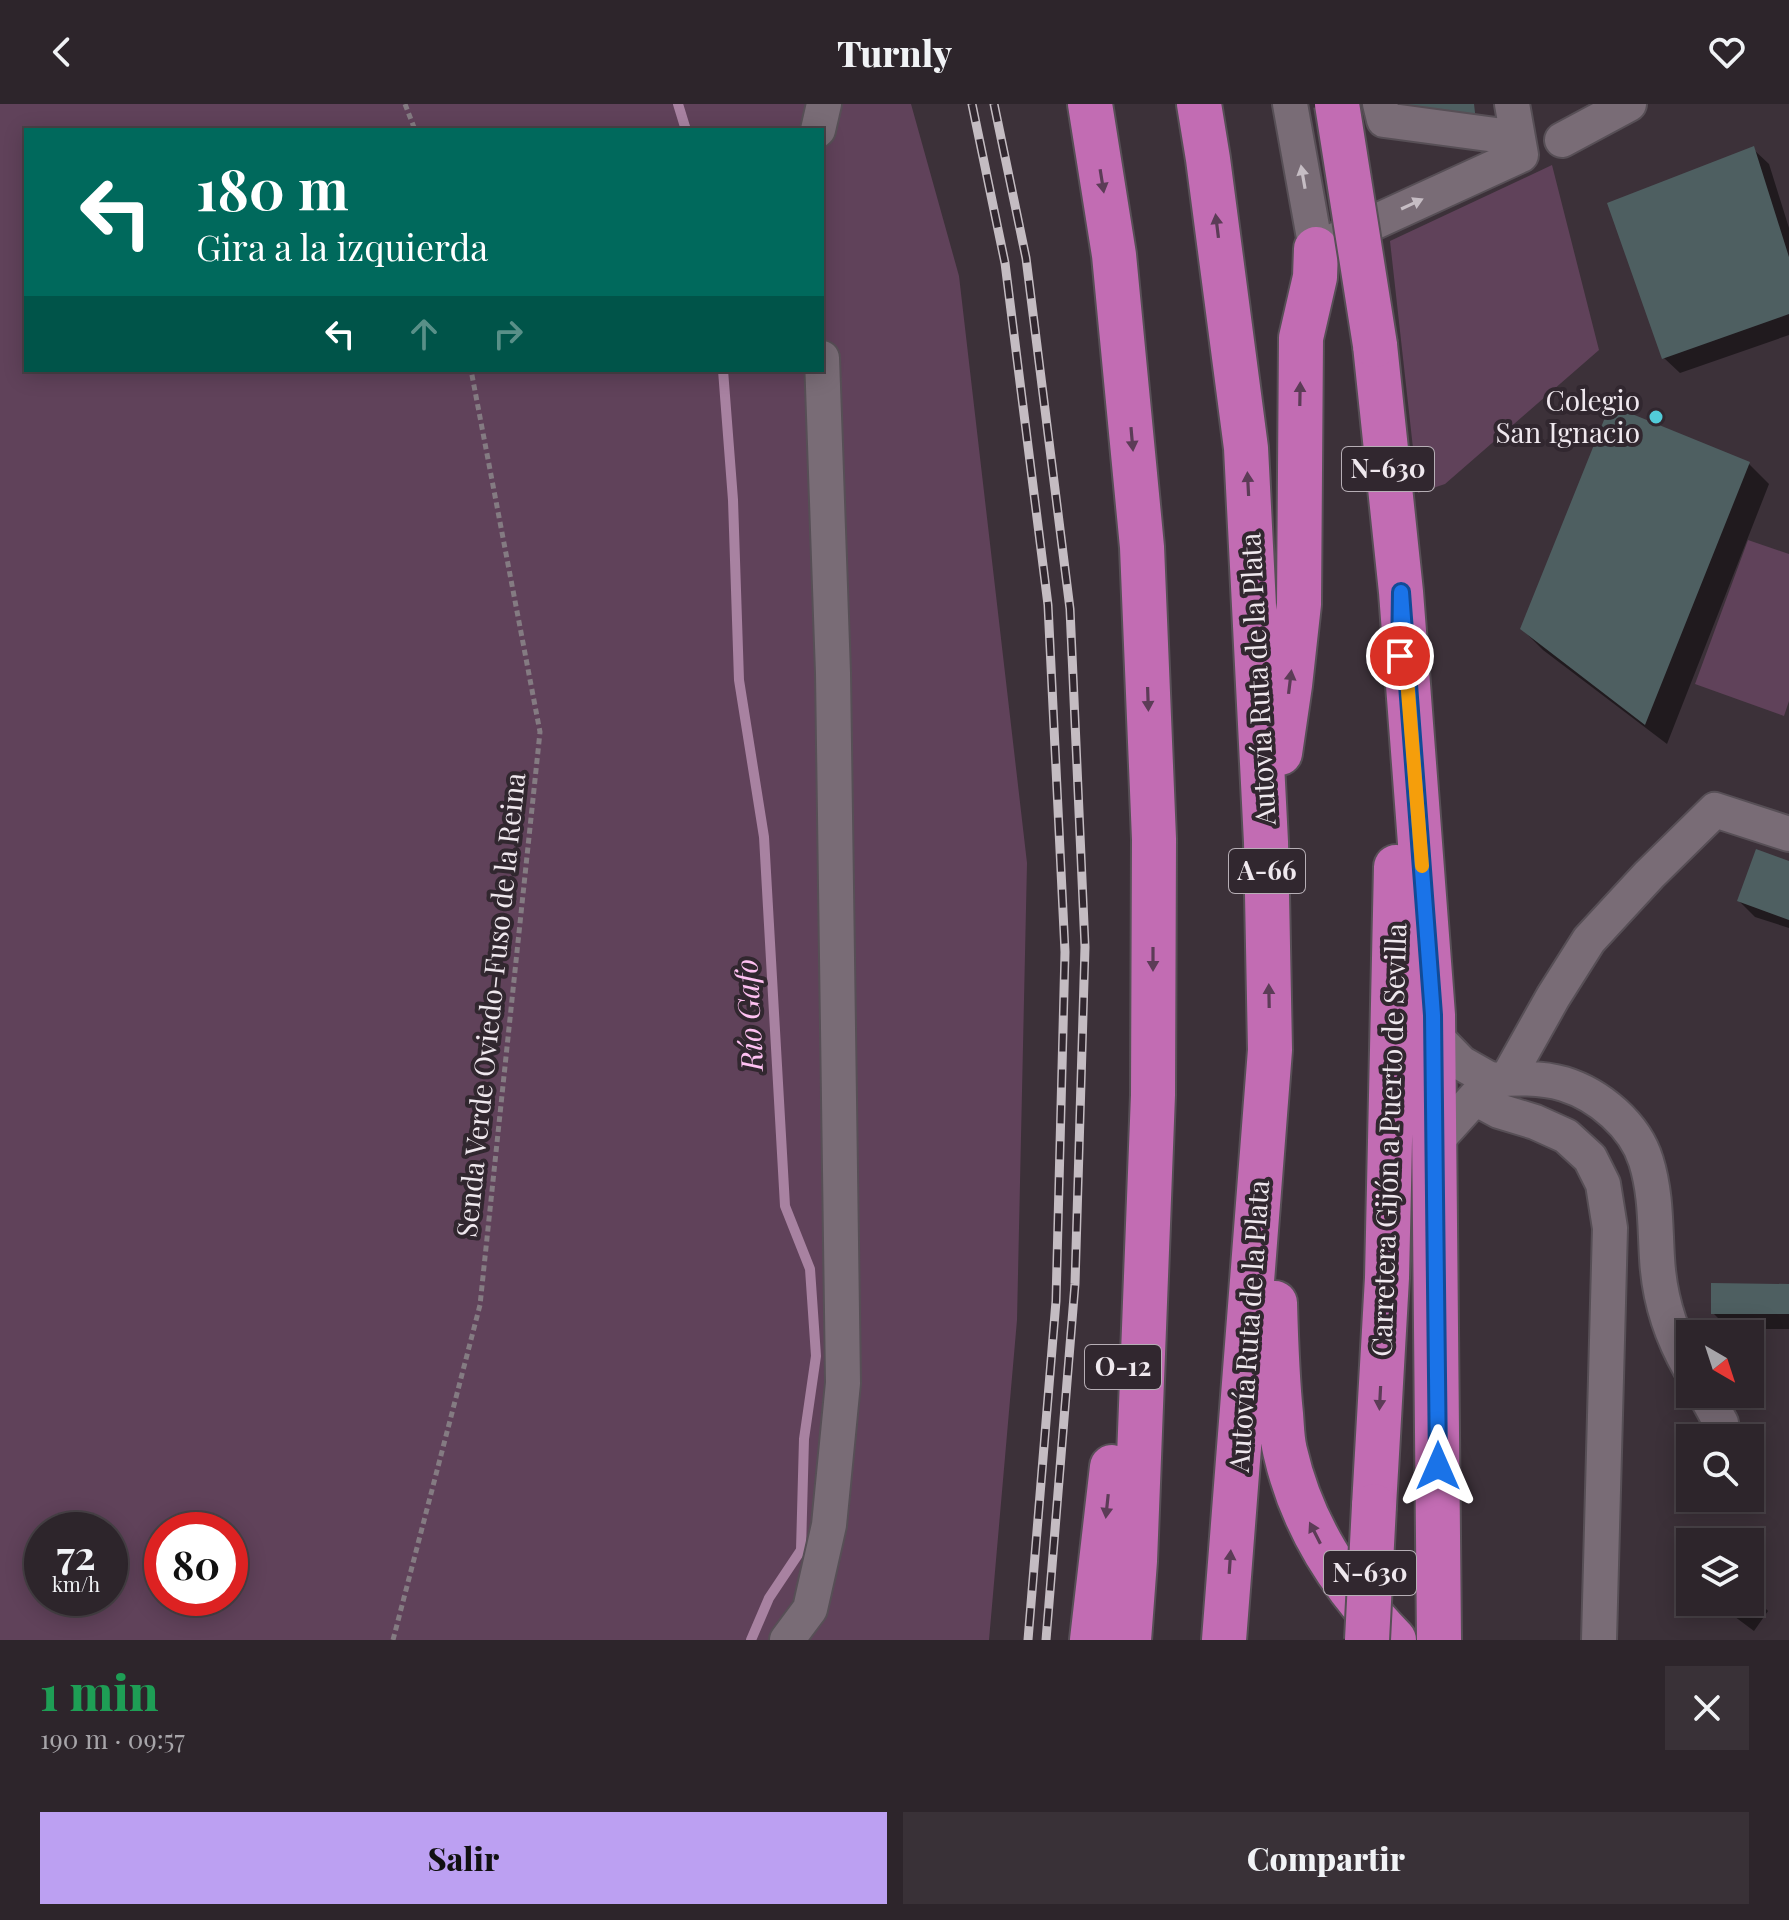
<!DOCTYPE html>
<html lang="es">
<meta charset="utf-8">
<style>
body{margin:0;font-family:"Playfair Display",serif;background:#393137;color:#f1f3f6;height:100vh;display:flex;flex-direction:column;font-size:30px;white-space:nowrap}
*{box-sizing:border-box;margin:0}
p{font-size:26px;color:#a7a5a9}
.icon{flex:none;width:44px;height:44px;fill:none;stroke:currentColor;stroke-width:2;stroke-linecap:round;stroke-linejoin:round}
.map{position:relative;height:1536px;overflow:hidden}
.drawer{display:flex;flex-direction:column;background:#2d252b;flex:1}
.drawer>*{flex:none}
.banner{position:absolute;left:24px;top:24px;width:800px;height:244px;border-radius:0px;box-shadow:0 4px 20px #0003,0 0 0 2px #484247;background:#00695c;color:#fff;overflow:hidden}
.needle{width:52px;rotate:141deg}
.buttons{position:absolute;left:1676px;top:1216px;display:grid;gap:16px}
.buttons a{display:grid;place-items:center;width:88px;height:88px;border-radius:0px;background:#2d252b;box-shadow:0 4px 20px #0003,0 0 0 2px #484247;font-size:40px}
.speed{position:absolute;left:24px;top:1408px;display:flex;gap:16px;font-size:40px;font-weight:700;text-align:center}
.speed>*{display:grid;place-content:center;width:104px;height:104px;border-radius:50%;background:#2d252b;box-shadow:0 4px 20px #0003,0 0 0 2px #484247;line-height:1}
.speed small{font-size:20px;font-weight:400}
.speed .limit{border:12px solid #d22;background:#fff;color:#111}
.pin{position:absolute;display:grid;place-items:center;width:68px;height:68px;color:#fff;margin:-34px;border:4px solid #fff;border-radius:50%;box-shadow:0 2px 8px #0007}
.me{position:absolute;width:88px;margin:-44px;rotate:0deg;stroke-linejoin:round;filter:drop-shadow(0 0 6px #0008)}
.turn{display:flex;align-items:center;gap:28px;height:168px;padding:0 40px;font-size:36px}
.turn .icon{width:104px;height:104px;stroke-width:2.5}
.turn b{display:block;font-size:56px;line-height:68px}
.lanes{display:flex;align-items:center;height:76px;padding:0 40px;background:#0003;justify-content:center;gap:40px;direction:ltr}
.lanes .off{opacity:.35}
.round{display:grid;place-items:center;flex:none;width:84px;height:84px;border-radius:0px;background:#393137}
.headline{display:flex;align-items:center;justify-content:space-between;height:136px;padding:0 40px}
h1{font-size:48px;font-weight:800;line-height:60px;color:#1e9e55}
.action{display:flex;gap:16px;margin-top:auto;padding:16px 40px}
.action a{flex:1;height:92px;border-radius:0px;background:#bca0f2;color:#111;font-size:32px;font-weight:800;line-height:92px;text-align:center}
.action a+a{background:#393137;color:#f1f3f6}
header{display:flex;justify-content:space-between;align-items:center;height:104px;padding:0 40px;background:#2d252b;font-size:36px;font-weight:800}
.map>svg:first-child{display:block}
.green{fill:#60425a;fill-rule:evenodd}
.shadow{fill:#0007}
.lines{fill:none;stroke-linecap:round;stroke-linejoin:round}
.stream{stroke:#a882a1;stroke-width:10}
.building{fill:#4e5f61}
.minor-casing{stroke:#574f56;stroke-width:38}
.highway-casing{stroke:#574f56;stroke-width:48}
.path{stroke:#847b82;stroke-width:5;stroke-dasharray:6 4;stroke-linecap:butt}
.minor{stroke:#796c76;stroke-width:34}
.highway{stroke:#c26cb3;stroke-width:44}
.rail-casing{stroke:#c4bcc2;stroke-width:9}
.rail{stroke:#31272f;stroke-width:6;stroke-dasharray:18;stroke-linecap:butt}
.highway-bridge-casing{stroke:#574f56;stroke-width:48;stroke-linecap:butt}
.highway-bridge{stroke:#c26cb3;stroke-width:44}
.oneway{fill:#c6bdc4}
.oneway2{fill:#5c3c57}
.route-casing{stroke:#114b97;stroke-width:20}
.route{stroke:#1a73e8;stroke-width:14}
.slow{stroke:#f59e0b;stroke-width:14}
.poi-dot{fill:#52cbd9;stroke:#31272f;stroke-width:3}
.labels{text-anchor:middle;stroke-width:8;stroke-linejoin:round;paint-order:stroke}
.shield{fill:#31272f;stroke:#b6aeb5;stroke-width:2}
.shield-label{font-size:26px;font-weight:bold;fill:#efe8ee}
.poi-label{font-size:28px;fill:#efe8ee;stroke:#31272f;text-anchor:end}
.street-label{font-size:28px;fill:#efe8ee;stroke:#31272f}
.water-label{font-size:30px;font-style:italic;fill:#ffc1f2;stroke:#31272f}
</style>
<header><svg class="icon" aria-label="back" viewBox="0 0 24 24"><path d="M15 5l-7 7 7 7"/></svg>Turnly<svg class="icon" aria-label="heart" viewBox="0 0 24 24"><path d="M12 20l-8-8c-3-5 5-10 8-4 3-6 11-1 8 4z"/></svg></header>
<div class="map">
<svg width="1789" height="1536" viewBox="0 0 1789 1536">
<rect width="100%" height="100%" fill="#3c3139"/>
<!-- green -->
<path class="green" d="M0 0H911L959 172 1027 759 1017 1216 989 1536H0ZM26 26H822V266H26ZM42 1426H110V1494H42ZM162 1426H230V1494H162Z
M1552 61 1599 246 1445 380 1418 389 1390 137Z
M1748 436 1789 450V597L1784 612 1695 580Z"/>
<!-- shadow -->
<path class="shadow" d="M1753 45 1769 60 1789 124V231L1680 269 1664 254Z
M1749 360 1769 380 1667 640 1543 546 1522 525Z
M1789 759V824L1755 813 1739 797Z
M1789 1182V1225H1729L1713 1209Z
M1750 1489 1768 1507 1754 1527 1715 1498H1750Z"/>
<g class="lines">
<!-- stream -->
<path class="stream" d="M678 0 686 26
M723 266 733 396 739 576 764 733 785 1102 810 1165 816 1252 804 1335 801 1446 769 1494 751 1536"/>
</g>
<!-- building -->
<path class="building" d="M1396 0H1474L1476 17 1396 1Z
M1754 42 1789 153V210L1662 255 1607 99Z
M1610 301 1750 358 1645 621 1520 525Z
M1756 745 1789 757V816L1737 797Z
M1711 1179 1789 1180V1210H1711Z
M1716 1498H1748L1737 1513Z"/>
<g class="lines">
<!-- minor casing -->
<g class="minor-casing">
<path id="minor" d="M1290 0 1316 145 1521 51 1512 0
M1380 0 1384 16 1518 34
M818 26 824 0
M1562 36 1629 0
M1433 930 1461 959 1491 976
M1507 975 1553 893 1589 836 1649 771 1715 706 1789 730
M1475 994 1499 1007 1535 1018 1566 1032 1590 1054 1603 1080 1610 1124 1599 1536
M1435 1038 1491 976C1515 974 1540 973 1564 980 1599 991 1635 1021 1646 1057 1656 1089 1655 1121 1657 1154 1659 1192 1671 1231 1690 1264
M1705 1290 1721 1319
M787 1536 810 1505 829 1421 843 1279 833 569 822 254"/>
</g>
<!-- highway casing -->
<g class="highway-casing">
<path id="highway" d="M1090 0 1114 151 1142 443 1154 735 1153 991 1135 1457 1129 1536
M1199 0 1208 55 1246 344 1266 738 1270 946 1224 1536
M1375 241 1401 488 1433 911 1439 1536
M1280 649 1290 581 1299 500 1301 234 1315 173 1316 145
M1275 1199C1276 1236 1277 1273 1281 1310 1282 1322 1282 1335 1285 1347 1302 1422 1341 1481 1394 1536
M1374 1402 1387 1174 1396 763
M1092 1536 1112 1363"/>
</g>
<!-- path -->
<path class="path" d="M405 0 415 26
M393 1536 480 1201 540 628 471 266"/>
<!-- minor -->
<use href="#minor" class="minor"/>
<!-- highway -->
<use href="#highway" class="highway"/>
<!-- rail casing -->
<g class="rail-casing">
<path id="rail" d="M972 0 1005 159 1048 501 1065 848 1056 1197 1028 1536
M994 0 1026 154 1070 505 1085 843 1075 1180 1046 1536"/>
</g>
<!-- rail -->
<use href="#rail" class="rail"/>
<!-- highway-bridge casing -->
<g class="highway-bridge-casing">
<path id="highway-bridge" d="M1337 0 1375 241
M1367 1536 1374 1402"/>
</g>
<!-- highway-bridge -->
<use href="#highway-bridge" class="highway-bridge"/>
</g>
<!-- one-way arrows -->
<defs><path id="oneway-solid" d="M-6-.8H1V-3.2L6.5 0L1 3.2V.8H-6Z" transform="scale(2)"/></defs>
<g class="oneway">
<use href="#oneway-solid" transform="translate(1303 73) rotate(-100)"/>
<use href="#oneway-solid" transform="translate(1412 100) rotate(-25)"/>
</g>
<g class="oneway2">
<use href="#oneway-solid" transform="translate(1102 77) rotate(81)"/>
<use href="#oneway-solid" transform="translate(1217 122) rotate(-97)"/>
<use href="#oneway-solid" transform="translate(1300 290) rotate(-89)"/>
<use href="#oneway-solid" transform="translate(1132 335) rotate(85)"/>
<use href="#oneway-solid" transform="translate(1248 380) rotate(-93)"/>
<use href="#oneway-solid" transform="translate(1290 578) rotate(-83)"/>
<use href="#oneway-solid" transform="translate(1148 595) rotate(88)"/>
<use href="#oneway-solid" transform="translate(1153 855) rotate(90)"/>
<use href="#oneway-solid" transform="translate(1269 892) rotate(-91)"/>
<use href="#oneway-solid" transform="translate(1380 1294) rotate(93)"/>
<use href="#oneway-solid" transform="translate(1107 1402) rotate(96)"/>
<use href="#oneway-solid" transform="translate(1315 1429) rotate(-117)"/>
<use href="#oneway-solid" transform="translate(1230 1458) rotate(-86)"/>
</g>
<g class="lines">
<!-- route casing -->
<g class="route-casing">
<path id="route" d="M1400 552 1401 488 1433 911 1438 1362"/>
</g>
<!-- route -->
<use href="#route" class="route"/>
<!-- slow -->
<path class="slow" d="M1407 575 1422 762"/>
</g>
<!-- markers -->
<circle class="poi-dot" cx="1656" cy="313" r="8"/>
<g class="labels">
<!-- shield labels -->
<g class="shield">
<rect x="1342" y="343" width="92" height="44" rx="6"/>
<rect x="1229" y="745" width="76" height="44" rx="6"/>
<rect x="1085" y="1241" width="76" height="44" rx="6"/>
<rect x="1324" y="1447" width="92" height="44" rx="6"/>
</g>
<g class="shield-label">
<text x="1388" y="374">N-630</text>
<text x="1267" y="776">A-66</text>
<text x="1123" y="1272">O-12</text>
<text x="1370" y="1478">N-630</text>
</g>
<!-- poi labels -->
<g class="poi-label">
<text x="1640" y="307">Colegio<tspan x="1640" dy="32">San Ignacio</tspan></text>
</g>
<!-- street labels -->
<g class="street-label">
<text transform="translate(1258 575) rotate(-93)" y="10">Autovía Ruta de la Plata</text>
<text transform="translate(491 901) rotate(-84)" y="10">Senda Verde Oviedo-Fuso de la Reina</text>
<text transform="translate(1389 1036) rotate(-88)" y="10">Carretera Gijón a Puerto de Sevilla</text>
<text transform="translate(1249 1222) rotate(-86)" y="10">Autovía Ruta de la Plata</text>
</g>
<!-- water labels -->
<g class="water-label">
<text transform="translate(750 911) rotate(-93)" y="10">Río Gafo</text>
</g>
</g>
</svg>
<div class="buttons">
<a><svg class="needle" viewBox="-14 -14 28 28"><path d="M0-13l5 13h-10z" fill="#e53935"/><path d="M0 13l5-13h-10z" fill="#a7a5a9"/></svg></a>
<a><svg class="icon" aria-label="search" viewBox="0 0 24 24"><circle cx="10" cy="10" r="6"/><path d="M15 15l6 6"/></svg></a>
<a><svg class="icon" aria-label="layers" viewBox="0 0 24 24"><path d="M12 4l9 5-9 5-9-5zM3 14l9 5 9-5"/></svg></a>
</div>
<div class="speed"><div>72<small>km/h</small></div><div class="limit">80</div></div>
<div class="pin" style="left:1400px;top:552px;background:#d93025"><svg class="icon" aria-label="arrive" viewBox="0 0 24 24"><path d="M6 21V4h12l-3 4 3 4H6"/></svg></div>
<svg class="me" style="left:1438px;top:1362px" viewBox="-20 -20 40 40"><path d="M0-17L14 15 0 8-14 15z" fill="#1a73e8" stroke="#fff" stroke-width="4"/></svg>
<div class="banner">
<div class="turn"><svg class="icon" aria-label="left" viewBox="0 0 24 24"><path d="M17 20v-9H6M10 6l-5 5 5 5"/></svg><div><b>180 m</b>Gira a la izquierda</div></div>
<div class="lanes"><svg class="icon" aria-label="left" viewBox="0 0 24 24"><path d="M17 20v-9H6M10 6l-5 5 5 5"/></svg><svg class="icon off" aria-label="ahead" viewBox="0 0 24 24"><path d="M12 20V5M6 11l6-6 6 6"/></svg><svg class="icon off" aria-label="right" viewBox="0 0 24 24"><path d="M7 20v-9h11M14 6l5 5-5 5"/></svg></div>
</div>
</div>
<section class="drawer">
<div class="headline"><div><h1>1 min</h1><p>190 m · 09:57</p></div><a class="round"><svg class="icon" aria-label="close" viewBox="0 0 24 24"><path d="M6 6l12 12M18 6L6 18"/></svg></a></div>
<div class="action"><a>Salir</a><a>Compartir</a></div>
</section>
